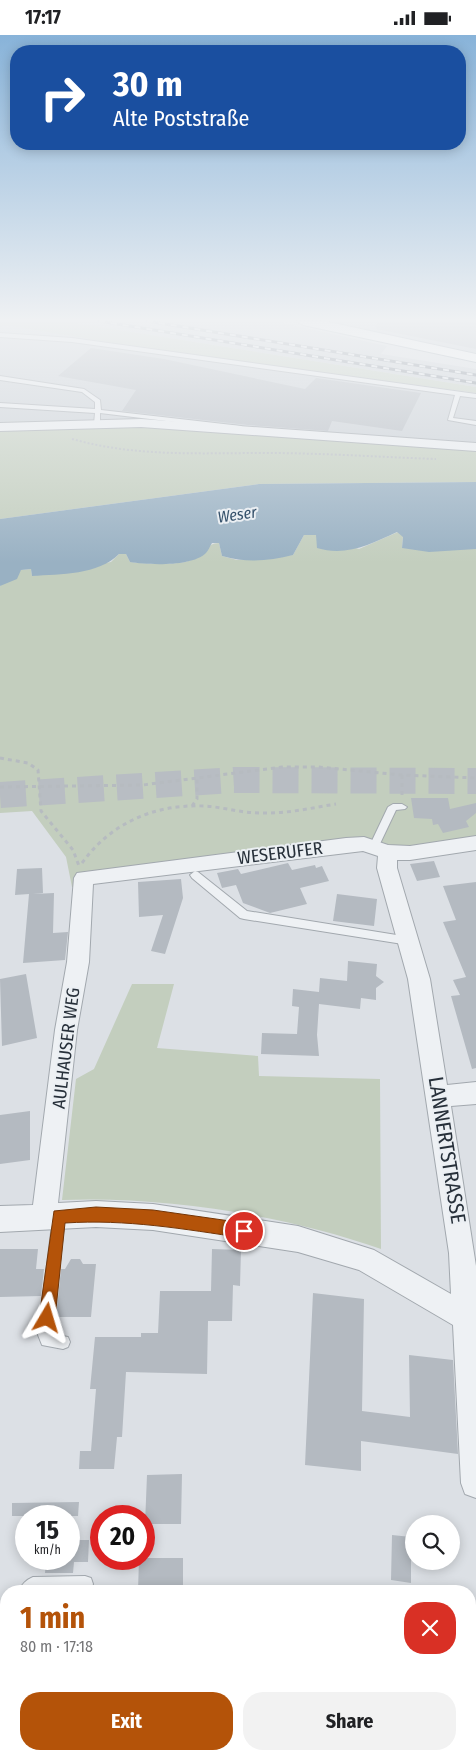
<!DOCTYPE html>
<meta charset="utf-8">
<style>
body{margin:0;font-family:"Fira Sans Condensed",sans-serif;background:#f2f2f2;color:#202124;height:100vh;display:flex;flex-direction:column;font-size:19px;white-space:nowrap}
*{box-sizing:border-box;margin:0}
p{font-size:16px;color:#757577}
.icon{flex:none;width:28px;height:28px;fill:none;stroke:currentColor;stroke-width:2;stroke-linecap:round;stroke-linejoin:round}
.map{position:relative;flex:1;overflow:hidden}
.side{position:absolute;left:0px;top:1550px;width:476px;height:175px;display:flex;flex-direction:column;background:#fff;border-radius:20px 20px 0 0;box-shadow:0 2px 12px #0003}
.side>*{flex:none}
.hud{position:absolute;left:10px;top:10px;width:456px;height:105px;border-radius:20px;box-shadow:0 2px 12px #0003;background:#1a4fa0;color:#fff;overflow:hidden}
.controls{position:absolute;left:405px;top:1480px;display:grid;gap:10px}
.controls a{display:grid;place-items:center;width:55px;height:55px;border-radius:50%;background:#fff;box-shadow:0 2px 12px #0003;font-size:25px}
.speed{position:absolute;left:15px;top:1470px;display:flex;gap:10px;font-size:25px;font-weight:700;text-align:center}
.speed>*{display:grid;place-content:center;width:65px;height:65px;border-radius:50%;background:#fff;box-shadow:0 2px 12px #0003;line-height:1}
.speed small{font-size:12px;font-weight:400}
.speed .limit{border:8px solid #d22;background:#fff;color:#111}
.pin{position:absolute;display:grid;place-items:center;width:42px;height:42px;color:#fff;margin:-21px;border:2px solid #fff;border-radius:50%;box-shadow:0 1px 5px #0007}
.me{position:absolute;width:55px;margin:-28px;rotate:7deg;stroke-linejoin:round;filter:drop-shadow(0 0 4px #0008)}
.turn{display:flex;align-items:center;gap:18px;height:105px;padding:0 20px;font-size:22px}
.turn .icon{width:65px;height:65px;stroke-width:2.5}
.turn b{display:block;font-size:35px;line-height:42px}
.round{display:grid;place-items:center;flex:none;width:52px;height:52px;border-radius:20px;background:#f2f2f2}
.headline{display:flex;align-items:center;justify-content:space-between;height:85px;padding:0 20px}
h1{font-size:30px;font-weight:700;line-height:38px;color:#b45309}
.action{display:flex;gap:10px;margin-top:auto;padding:10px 20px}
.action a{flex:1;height:58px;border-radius:20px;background:#b45309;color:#fff;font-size:20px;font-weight:700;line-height:58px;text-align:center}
.action a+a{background:#f2f2f2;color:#202124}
.status{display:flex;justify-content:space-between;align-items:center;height:35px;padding:0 25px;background:#fff;direction:ltr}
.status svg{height:14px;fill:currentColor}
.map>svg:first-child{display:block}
.built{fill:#cad0d6}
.green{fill:#c3cebe}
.water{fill:#99b1c3}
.building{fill:#b4bac1}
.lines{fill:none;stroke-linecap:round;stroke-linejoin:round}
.trunk-tunnel{stroke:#b8bdc3;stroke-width:26;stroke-dasharray:26 13;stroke-linecap:butt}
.service-casing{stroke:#a2a8ae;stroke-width:2}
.minor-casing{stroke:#a2a8ae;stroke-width:2}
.primary-casing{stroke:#9ca6b0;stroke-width:2}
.path-far1{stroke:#b6bbc0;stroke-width:2;stroke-dasharray:2 2;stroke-linecap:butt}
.path{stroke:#b6bbc0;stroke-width:3;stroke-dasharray:4 4;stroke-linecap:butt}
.service{fill:#eef1f4;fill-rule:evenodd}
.minor{fill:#eef1f4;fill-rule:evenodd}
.primary{fill:#fff;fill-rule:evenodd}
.rail-casing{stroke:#77818d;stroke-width:3}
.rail{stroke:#ebeff3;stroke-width:2;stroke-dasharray:6;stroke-linecap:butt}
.route{fill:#b45309;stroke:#753606}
.labels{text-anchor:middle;stroke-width:4;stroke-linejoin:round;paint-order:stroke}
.far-water-label{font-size:16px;font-style:italic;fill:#35516b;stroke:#ebeff3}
.street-label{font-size:18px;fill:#27303a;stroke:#ebeff3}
.near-street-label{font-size:21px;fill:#27303a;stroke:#ebeff3}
</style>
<div class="status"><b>17:17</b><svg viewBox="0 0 49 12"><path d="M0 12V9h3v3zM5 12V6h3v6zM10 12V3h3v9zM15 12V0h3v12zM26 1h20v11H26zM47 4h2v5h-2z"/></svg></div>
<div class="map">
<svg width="476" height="1725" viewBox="0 0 476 1725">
<rect width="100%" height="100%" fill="#dce0e5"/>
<!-- built -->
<path class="built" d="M63 286H274L387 311 381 319 476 334V352Z
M328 286H476V318L337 289Z
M4 290 171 317 476 358V410L139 385 0 387V293Z"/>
<!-- green -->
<path class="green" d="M0 286H63L476 352V358L168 317 4 290 0 293Z
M139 385 476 410V447L259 449 0 484V387Z
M398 497 403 501 402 513 476 514V807L392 819 355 809 72 852 66 822 32 776 0 778V551L21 535 31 534 32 541 111 527 119 519H126L130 527C142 529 183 531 193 524 203 518 207 508 219 508L222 521 237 525 293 520 304 500H316L359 514Z
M132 949H174L157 1013 258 1021 259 1041 380 1044 381 1214C285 1180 164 1161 62 1165L76 1044 94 1034Z"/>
<!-- water -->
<path class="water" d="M476 447V514L429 517 402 513 403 502 397 497C371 509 346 522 317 513L316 500H304L293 520C269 526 247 528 222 521L219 508H212C210 511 208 516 206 518 192 532 148 530 130 527L126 519H119C98 540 61 539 32 541L31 534 21 535 17 544 0 551V484L259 449Z"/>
<!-- building -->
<path class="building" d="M377 286H476V314L376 294Z
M91 313 164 324 305 354 316 343 421 358 402 396 332 386 328 396 248 390 122 376 136 355 58 341Z
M411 763H448L450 774 476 768V778L466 786 469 792 443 798 438 789 433 790 432 784 414 783Z
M434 826 440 842 417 846 410 829Z
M288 828 292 835 315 830 316 833 322 831 329 846 300 853 307 869 270 878 243 868 236 850 222 853 217 838 238 834 241 839Z
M42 833 43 858 33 859 54 858 53 898 68 897 65 925 23 928 29 859 15 860 17 834Z
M181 844 183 863 165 919 151 916 163 880 139 882 138 847Z
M476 847V1033L472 1034 451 961 460 960 453 945 466 942 443 887 456 885 443 851Z
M337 859 377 864 374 891 333 886Z
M348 926 377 929 376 941 384 947 376 953V965L361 963 360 974 319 969 317 1000 319 1021 261 1019 262 998 297 999 299 972 292 971 293 954 319 957 320 943 347 946Z
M26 939 37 1003 2 1011 0 944Z
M30 1076V1125L0 1129V1080Z
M0 1214H38L36 1234H44L41 1261 0 1262Z
M212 1214 241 1215 240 1251 233 1250 232 1286H208L207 1339 126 1337 122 1402H117L114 1434H79L80 1416H91L96 1354H90L95 1302H141V1298H158L160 1256H211Z
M71 1224H80L83 1229H96L91 1282H56L61 1234H65Z
M313 1258 364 1264 362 1376 410 1382 409 1320 453 1325 458 1419 361 1406V1436L305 1430Z
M182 1439 181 1489H145L147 1440Z
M79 1467 78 1481H12V1468Z
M392 1500 411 1502V1548L391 1545Z
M69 1505H89L88 1527H74L73 1538H45L46 1524H69Z
M144 1523H183V1556H138L139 1524Z"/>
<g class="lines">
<!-- trunk-tunnel -->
<path class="trunk-tunnel" d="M0 760 234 745 476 746"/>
<!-- service casing -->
<g class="service-casing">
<path id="service" d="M0 298 72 303 476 359V363L460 361 453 383 476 386V390L448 385 455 360 72 307 0 302Z
M0 341 84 354 100 365 101 375 241 391 244 393 241 395 100 378V389L97 391 94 389 95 378 0 372V368L95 374V367L82 357 0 345Z
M393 769H402L407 772 405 774 396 775 377 815H371L369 812 388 772Z
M195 836 198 837 247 876 409 902 413 903 414 906 413 909 409 910 244 884 240 883 192 843 190 840Z
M59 1176 64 1178 65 1182 52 1299 68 1302 70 1307 68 1312 63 1314 42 1310 38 1300 53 1182 54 1178Z
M85 1541 91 1543 93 1549 91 1555 87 1556H19C22 1549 26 1545 33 1542Z"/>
</g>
<!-- minor casing -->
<g class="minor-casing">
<path id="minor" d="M141 384 476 408V416L141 392 0 396V388Z
M476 801V815L410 825H397V833L430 944 447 1050 476 1047V1069L451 1071 476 1231V1463L465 1459 461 1448 453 1290 359 1235 298 1217 153 1195 96 1192 0 1197V1171L33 1170 55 995 67 927 74 843 77 838 346 803 364 802 388 810 410 811ZM363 816 378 821 377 833 408 944 449 1218 451 1259 374 1215 298 1191 153 1169 96 1166 58 1168 77 995 89 927 93 849Z
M0 1586 6 1588V1715L0 1717Z"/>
</g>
<!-- primary casing -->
<g class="primary-casing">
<path id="primary" d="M296 286H324L476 319V327L303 290Z"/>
</g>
<!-- path-far1 -->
<path class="path-far1" d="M72 404C136 422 199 418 265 418 322 418 379 422 436 424"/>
<!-- path -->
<path class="path" d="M0 723 28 728 38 735 41 776 73 815 79 831
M402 740V761
M0 752 143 750 282 732H318L402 740 476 743
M192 771 197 764V744
M82 828C111 788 154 769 204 771 223 772 241 778 260 778 286 779 311 773 336 769"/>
<!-- service -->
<use href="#service" class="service"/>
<!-- minor -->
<use href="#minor" class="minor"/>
<!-- primary -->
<use href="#primary" class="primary"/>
<!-- rail casing -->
<g class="rail-casing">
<path id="rail" d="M99 286 476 348
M147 286 476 340"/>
</g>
<!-- rail -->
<use href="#rail" class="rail"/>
</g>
<!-- sky -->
<linearGradient id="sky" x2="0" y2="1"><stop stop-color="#88b3d9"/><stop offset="0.54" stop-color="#eff1f3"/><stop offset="1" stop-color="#eff1f3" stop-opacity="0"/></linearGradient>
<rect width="476" height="528" fill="url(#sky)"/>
<!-- route -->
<path class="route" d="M96 1172 153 1175 244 1188 249 1191 251 1196 249 1201 244 1203C184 1194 126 1184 65 1188L55 1283 53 1288 47 1291 42 1288 39 1283 54 1176Z"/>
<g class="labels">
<!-- far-water labels -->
<g class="far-water-label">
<text transform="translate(237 479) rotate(-8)" y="6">Weser</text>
</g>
<!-- street labels -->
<g class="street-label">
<text transform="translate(280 818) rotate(-7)" y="6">WESERUFER</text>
<text transform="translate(66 1013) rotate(-83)" y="6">AULHAUSER WEG</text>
</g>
<!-- near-street labels -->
<g class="near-street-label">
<text transform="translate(447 1115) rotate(81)" y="7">LANNERTSTRASSE</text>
</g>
</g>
</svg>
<div class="controls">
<a><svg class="icon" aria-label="search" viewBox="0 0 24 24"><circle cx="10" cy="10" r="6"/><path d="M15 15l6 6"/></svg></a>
</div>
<div class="speed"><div>15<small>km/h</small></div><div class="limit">20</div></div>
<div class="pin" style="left:244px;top:1196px;background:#d93025"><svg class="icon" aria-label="arrive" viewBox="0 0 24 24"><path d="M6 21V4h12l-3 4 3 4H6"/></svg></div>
<svg class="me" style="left:47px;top:1283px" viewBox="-20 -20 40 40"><path d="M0-17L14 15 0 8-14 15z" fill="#b45309" stroke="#fff" stroke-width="4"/></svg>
<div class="hud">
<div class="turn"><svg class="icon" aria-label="right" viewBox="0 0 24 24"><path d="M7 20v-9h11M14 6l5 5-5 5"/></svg><div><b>30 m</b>Alte Poststraße</div></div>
</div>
<section class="side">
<div class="headline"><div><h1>1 min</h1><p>80 m · 17:18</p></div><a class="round" style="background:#d93025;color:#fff"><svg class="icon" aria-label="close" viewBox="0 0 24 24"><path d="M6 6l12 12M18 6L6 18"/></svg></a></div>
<div class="action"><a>Exit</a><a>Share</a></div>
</section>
</div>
